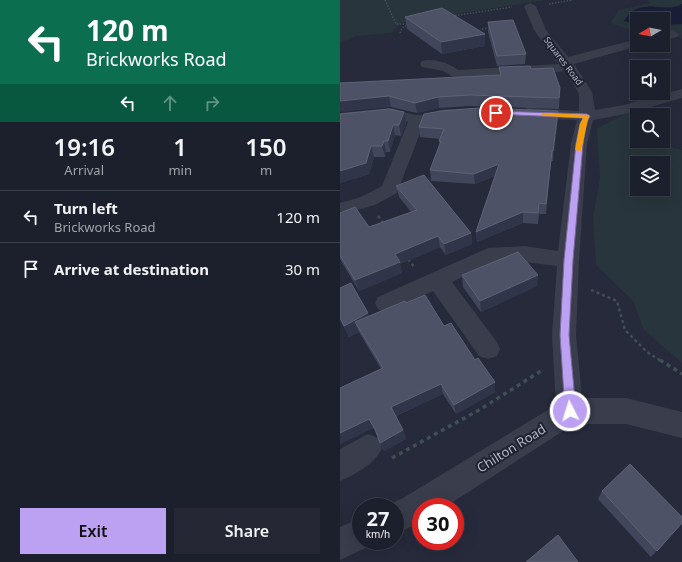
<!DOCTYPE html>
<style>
body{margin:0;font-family:"Noto Sans",sans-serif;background:#252834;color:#f1f3f6;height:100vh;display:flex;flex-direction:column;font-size:15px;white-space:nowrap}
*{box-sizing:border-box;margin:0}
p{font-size:13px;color:#a0a3a9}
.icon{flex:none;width:22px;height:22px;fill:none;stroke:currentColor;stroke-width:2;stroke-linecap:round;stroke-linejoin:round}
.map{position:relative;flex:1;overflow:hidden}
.sheet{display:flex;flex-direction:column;background:#1c202c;width:340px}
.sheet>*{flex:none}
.guide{background:#0b6e4f;color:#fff;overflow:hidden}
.needle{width:26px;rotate:260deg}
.buttons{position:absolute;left:290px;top:12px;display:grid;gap:8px}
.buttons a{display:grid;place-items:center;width:40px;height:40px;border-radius:0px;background:#1c202c;box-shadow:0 4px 16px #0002,0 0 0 1px #3a3e48;font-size:20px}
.speed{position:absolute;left:12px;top:498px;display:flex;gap:8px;font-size:20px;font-weight:700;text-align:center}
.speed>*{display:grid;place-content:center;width:52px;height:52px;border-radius:50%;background:#1c202c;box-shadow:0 4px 16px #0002,0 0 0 1px #3a3e48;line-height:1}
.speed small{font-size:10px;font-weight:400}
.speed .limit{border:6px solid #d22;background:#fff;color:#111}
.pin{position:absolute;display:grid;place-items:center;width:34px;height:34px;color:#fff;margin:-17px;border:2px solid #fff;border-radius:50%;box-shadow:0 1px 4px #0007}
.me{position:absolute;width:44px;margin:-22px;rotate:355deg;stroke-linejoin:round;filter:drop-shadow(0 0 3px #0008)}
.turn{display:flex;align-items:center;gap:14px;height:84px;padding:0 20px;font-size:18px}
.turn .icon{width:52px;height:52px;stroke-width:2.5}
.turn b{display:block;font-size:28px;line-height:34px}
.lanes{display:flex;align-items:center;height:38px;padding:0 20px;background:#0003;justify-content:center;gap:20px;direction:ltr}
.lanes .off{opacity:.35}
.eta{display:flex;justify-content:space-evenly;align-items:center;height:68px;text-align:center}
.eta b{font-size:24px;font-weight:600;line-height:28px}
.button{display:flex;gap:8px;margin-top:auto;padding:8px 20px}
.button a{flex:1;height:46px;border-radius:0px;background:#bca0f2;color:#111;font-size:16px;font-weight:600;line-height:46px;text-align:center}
.button a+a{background:#252834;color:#f1f3f6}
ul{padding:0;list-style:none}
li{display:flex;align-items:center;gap:12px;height:52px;padding:0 20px;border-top:1px solid #3a3e48}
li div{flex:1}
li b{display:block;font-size:15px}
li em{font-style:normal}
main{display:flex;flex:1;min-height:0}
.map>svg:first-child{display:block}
.green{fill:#28353c;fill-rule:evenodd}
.water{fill:#1a1f38}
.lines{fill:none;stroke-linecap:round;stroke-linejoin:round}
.path-far2{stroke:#404e55;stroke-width:1.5;stroke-dasharray:1.5 1.5;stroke-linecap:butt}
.path-far1{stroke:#404e55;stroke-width:2.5;stroke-dasharray:3 3;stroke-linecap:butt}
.path{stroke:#404e55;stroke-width:3.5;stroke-dasharray:4 4;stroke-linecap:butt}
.minor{fill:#393d4c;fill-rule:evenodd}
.wall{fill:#41465a}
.shaded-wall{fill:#313549}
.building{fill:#4d5266;stroke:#5e6275}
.route{fill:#bca0f2;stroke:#7a689d}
.slow{fill:#f59e0b}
.labels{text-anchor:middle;stroke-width:4;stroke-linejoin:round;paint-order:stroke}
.far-street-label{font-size:9px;fill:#b5b8c7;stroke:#1e2231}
.near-street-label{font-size:13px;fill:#b5b8c7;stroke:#1e2231}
</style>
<main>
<section class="sheet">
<div class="guide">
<div class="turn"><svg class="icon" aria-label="left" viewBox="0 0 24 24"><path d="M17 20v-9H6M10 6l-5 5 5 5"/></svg><div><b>120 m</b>Brickworks Road</div></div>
<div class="lanes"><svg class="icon" aria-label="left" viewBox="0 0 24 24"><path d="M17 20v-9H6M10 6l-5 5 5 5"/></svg><svg class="icon off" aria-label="ahead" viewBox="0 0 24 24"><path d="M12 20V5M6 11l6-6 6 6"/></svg><svg class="icon off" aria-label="right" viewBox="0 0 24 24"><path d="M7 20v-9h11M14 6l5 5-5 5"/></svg></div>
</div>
<div class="eta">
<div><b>19:16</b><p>Arrival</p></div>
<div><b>1</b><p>min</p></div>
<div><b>150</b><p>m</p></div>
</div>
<ul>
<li><svg class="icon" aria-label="left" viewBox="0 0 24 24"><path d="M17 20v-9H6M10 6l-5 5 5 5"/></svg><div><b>Turn left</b><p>Brickworks Road</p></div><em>120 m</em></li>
<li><svg class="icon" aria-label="arrive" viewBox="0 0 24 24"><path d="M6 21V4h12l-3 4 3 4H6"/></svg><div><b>Arrive at destination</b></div><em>30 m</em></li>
</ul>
<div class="button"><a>Exit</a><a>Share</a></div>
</section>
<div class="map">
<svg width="342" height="562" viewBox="0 0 342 562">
<rect width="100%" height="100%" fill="#262a3b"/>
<!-- green -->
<path class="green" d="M0 0H205L61 23 51 33 16 36 0 43Z
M307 0H342V4L336 8 309 6 284 21 297 24V32L270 23 279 10 310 3Z
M342 24V39L333 34 323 37V25Z
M288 113 297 120V141L323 140 331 147 342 150V363L304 330 293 301 256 265 253 218 260 178 257 128ZM297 163H323V189H297Z"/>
<!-- water -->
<path class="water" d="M342 4V24L323 25V19H297V24L284 21C286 18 289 13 292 11 308 1 327 13 342 4Z"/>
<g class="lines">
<!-- path-far2 -->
<path class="path-far2" d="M45 0 56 24H68
M209 4 232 0
M112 16 172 7
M142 29 151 28
M60 33 62 28 69 24"/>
<!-- path-far1 -->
<path class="path-far1" d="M38 216 45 225
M68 259 75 268
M251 290 277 301 285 330 307 352 321 361"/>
<!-- path -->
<path class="path" d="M320 360 342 374
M52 458 139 410 201 371"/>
<!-- minor -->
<path class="minor" d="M190 3 196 6 206 30 228 57 297 39V45H302L234 64 252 92 255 110 284 105 342 89V98L286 114 253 120 247 144 239 260 236 335 242 398H286L342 412V438L286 424H234L105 507H81V522L55 534V507H44L63 498 216 405 212 335 217 266 184 262 151 263 112 282 157 342 160 349 157 356 148 359 139 356 93 291 46 312 38 309 35 303 38 297 148 248 184 246 218 251 231 144 237 120 188 118 183 116 180 113 183 110 188 108 239 111V94L227 73 226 71 188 75 115 78 103 71 82 67 80 64 82 61C93 58 109 63 118 70L218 64 194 30 184 6Z
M333 30 339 34 337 37 323 41V33Z
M51 108C59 110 68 114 76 115 90 116 102 106 117 110L120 113 117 116 84 123 57 193 35 205 0 215V203L21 197 42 186 68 122 51 118 0 123V113Z
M28 434 38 438 42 448C35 464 16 474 0 481V449Z
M21 518V541H34L32 545 0 560V527Z"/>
</g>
<!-- wall -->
<path class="wall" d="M65 17 145 46 102 54 67 29Z
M148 22 186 54 185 64 157 66 148 32Z
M159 67 191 69 220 88 219 109 130 106 99 108 77 113 51 107 0 83 160 75Z
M218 111 213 161H211L206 214H199L198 224 183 223 137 242 136 232 155 176 135 184 91 181 90 170 100 146 99 141 100 139 80 137 79 127Z
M0 114 66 123 61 136 55 135 50 152H46L45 157H34L29 174 0 183Z
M56 186 131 233 132 244 106 255 100 247 60 264 62 273 19 291 0 259V213L29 227 71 212 59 197Z
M122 275H198L197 286 141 312 123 287Z
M0 288 29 316 66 303 104 326 155 382V392L116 414 103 394 56 416 63 430 66 439 44 451 40 443 37 433 33 428 0 444V388L41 369 19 332 9 337 0 319Z
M262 491 342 523 311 557 258 499Z"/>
<!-- shaded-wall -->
<path class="shaded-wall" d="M145 34V46L102 54 101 42Z
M49 96 51 107 0 112V101Z
M98 97 99 108 77 113 75 103Z
M218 111V121L213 161V151Z
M64 112 66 123 61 136 59 125Z
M53 125 55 135 50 152 48 141Z
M44 141 46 152 45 157 42 146Z
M31 146 34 157 29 174 0 183V171Z
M159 164 160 174 135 184 134 174Z
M183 212V223L137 242 136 232Z
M131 233 132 244 106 255 104 244Z
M98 236 100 247 60 264 62 273 19 291 15 280 55 254Z
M198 275 197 286 141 312 140 301Z
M28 313 32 324 15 322 19 332 9 337 4 326Z
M155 382V392L116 414 114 405Z
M101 384 103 394 55 416 51 407Z
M29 419 33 428 0 444V433Z
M63 430 66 439 44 451 40 443Z"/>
<!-- building -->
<path class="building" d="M102 8 145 34 101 42 65 17Z
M173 20 186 54 157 56 148 22Z
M190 66 191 69 213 68 220 88 219 98 129 95 98 97 75 103 49 96 0 101V83L161 75 159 67Z
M139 108 218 111 213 151H212L206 204 199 203 198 213 183 212 136 232 159 164 134 174 90 170 101 141H99L104 129 79 127 84 114 101 111Z
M49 109 64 112 59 125H53L48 141H44L42 146H31L26 163 0 171V114Z
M84 175 131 233 104 244 98 236 55 254 60 262 15 280 0 255V213L15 207 29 227 77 210 56 186Z
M178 252 198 275 140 301 122 275Z
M11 283 28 313 4 326 0 318V288Z
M85 295 104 326 111 323 135 360 138 358 155 382 114 405 101 384 51 407 63 430 40 443 35 429 29 419 0 433V388L43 368 15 322 65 301 66 303Z
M290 464 342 517V523L317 551 262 491Z
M218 535 238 562H186Z"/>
<!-- route -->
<path class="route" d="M156 111 247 114 250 116 246 124 243 144 233 260 229 335 236 411 234 414 230 416 226 414 225 411 220 335 224 260 236 144 240 124 243 118 154 114 153 113Z"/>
<!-- slow -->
<path class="slow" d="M202 113 249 115 241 151 235 150 240 124 243 118 205 116 202 115Z"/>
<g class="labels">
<!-- far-street labels -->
<g class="far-street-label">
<text transform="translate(223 61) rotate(53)" y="3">Squares Road</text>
</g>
<!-- near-street labels -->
<g class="near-street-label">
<text transform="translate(171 448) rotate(-32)" y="5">Chilton Road</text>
</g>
</g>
</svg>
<div class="buttons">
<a><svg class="needle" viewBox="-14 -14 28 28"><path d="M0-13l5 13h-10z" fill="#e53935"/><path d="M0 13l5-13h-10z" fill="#a0a3a9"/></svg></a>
<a><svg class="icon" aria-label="sound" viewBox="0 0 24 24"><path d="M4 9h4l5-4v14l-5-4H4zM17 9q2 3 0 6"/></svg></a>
<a><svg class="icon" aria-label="search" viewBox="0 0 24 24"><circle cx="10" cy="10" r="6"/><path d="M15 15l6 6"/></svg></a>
<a><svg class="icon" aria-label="layers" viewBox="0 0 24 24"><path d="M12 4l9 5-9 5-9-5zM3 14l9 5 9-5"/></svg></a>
</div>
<div class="speed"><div>27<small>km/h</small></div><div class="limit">30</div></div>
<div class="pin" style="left:156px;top:113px;background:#d93025"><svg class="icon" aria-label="arrive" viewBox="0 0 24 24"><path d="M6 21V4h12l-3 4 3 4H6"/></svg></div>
<svg class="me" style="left:230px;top:411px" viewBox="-20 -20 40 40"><circle r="17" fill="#bca0f2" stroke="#fff" stroke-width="3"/><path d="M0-11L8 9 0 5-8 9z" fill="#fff"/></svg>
</div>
</main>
